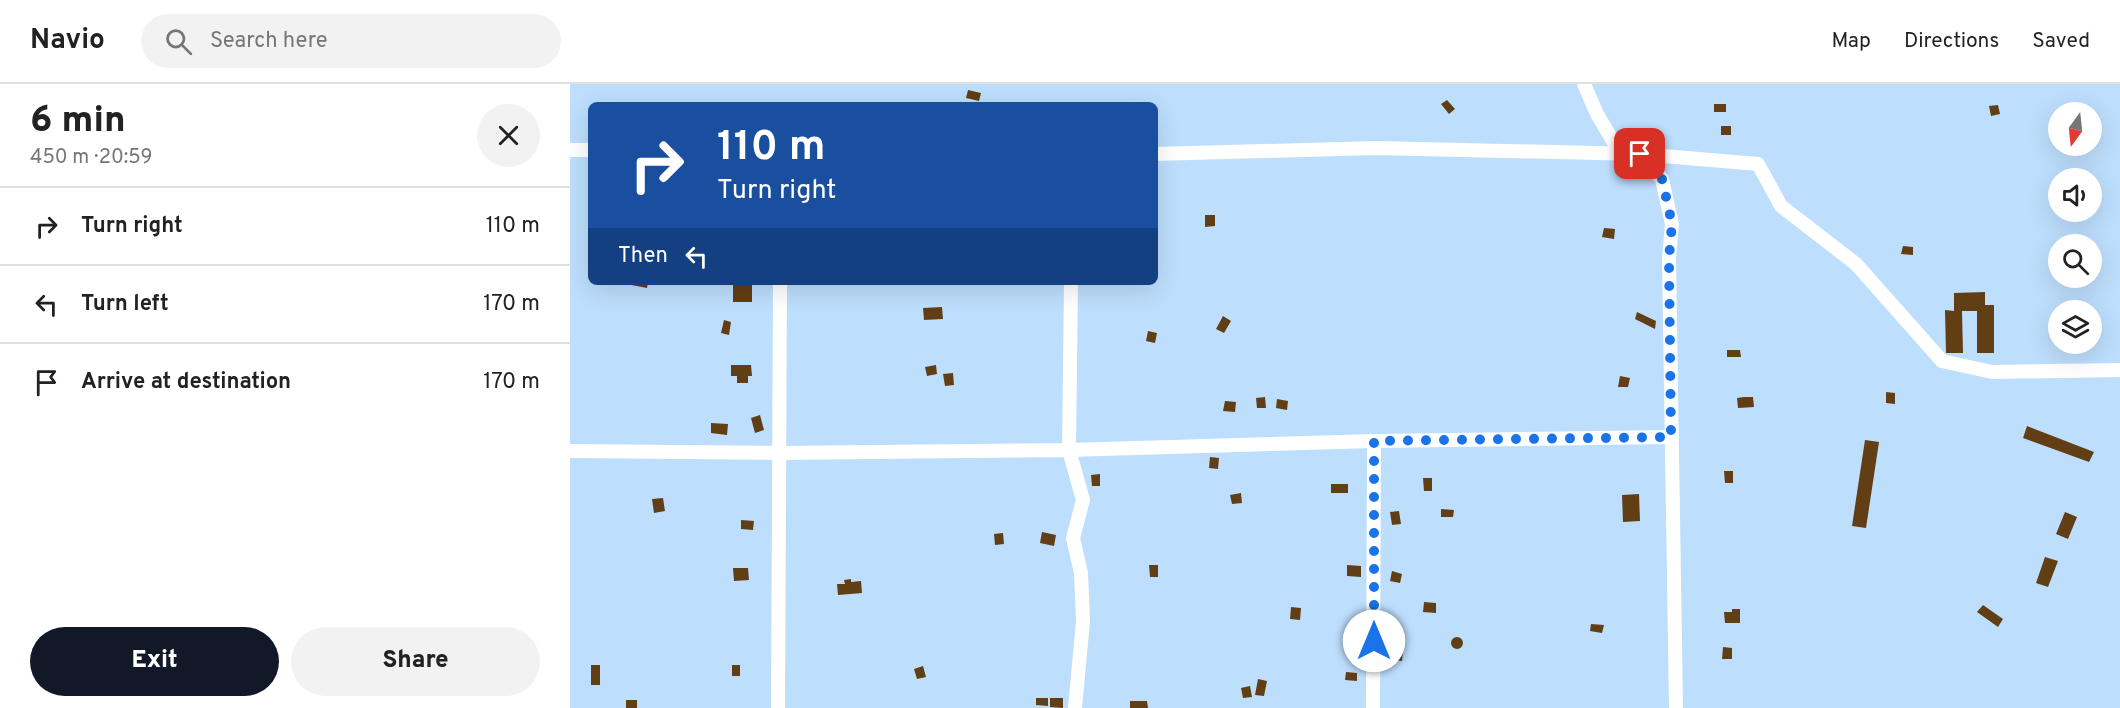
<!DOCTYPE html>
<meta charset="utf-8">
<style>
body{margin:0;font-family:Overpass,sans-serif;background:#f2f2f2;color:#222;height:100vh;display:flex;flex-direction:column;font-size:22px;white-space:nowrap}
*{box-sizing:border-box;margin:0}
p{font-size:20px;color:#767676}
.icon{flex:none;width:33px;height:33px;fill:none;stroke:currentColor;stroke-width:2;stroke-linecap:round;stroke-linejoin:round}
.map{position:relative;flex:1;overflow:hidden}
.sheet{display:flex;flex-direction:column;background:#fff;width:570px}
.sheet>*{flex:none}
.banner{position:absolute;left:18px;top:18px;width:570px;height:183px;border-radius:9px;box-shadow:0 6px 24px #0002;background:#1a4fa0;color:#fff;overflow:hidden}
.needle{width:39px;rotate:195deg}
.fabs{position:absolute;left:1478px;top:18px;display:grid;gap:12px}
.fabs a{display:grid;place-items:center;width:54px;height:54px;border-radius:50%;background:#fff;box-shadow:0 6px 24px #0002;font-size:30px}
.pin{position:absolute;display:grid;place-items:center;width:51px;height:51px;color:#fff;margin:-26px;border-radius:12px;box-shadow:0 3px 9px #0006}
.me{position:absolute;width:66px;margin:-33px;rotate:0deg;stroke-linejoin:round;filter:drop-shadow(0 0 4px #0008)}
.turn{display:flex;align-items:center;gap:21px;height:126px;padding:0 30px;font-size:27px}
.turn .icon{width:78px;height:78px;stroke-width:2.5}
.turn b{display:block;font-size:42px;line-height:51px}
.then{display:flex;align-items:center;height:57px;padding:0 30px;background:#0003;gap:12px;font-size:22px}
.round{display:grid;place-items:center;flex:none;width:63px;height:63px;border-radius:32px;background:#f2f2f2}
.summary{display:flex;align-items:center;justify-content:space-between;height:102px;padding:0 30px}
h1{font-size:36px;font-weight:800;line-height:45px}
.cta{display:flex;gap:12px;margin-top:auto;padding:12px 30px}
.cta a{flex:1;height:69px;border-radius:36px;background:#111827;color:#fff;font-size:24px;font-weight:800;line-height:69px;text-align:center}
.cta a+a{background:#f2f2f2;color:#222}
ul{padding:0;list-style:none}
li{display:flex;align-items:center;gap:18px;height:78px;padding:0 30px;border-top:2px solid #e0e0e0}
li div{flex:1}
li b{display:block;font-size:22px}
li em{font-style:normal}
header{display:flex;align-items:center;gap:36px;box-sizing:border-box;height:84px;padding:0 30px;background:#fff;border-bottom:2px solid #e0e0e0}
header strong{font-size:28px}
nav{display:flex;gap:33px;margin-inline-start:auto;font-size:21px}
.search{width:420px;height:54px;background:#f2f2f2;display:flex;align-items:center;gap:15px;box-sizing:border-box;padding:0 21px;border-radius:33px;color:#767676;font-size:22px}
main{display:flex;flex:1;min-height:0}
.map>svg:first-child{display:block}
.building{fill:#613e14}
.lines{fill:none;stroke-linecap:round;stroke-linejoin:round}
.minor{stroke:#fff;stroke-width:14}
.route{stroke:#1a73e8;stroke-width:10;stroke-dasharray:0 18}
</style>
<header>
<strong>Navio</strong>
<div class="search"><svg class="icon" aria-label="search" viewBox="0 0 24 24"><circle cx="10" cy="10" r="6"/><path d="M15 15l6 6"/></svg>Search here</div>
<nav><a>Map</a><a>Directions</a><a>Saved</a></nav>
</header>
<main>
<section class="sheet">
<div class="summary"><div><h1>6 min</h1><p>450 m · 20:59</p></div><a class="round"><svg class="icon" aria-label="close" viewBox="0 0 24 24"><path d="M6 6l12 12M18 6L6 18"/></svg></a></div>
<ul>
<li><svg class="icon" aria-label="right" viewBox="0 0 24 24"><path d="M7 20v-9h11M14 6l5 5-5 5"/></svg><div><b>Turn right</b></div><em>110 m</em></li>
<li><svg class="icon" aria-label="left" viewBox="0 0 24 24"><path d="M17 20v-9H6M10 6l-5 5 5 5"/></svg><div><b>Turn left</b></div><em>170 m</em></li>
<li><svg class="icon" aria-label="arrive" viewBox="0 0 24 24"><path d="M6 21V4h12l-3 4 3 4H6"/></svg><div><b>Arrive at destination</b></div><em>170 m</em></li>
</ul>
<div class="cta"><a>Exit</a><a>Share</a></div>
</section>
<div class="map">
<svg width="1550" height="624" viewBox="0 0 1550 624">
<rect width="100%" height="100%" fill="#bddefd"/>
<!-- building -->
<path class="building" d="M398 6 411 9 409 17 396 14Z
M877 16 885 25 879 30 871 20Z
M1144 20H1156V28H1144Z
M1428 21 1430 30 1421 32 1419 22Z
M1151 42H1161V51H1151Z
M635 131H645V142L635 143Z
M1034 144 1045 145 1044 155 1032 153Z
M1333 162 1343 163V171L1331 170Z
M46 198H78L77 204Z
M163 201H182V218H163Z
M1415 208V221H1424V269H1407V227H1392L1393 269H1376L1375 226 1384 227V209Z
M372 223 373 235 354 236 353 224Z
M1067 228 1086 237 1085 245 1065 235Z
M653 232 661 237 654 249 646 245Z
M154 236 161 238 159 251 151 249Z
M578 247 587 249 585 259 576 257Z
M1157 266H1170L1171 273H1157Z
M161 281H181L182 292H178V299H167V292H161Z
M366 281 367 290 357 292 355 283Z
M383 289 384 301 375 302 373 290Z
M1050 292 1060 294 1058 303H1048Z
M1316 308 1325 309V320L1316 319Z
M695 313 696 324H687L686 314Z
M1174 313H1183L1184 323 1168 324 1167 314Z
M707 315 718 317 717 326 706 324Z
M655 317 666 318 665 328 653 327Z
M190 331 194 346 185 349 181 334Z
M141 339 158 340 157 351 141 349Z
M1457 342 1524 368 1519 378 1453 354Z
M1295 356 1309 358 1296 444 1282 442Z
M640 373 649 374 648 385 639 384Z
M1154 387H1163V399H1155Z
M530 390V402H522L521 391Z
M853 394H862V407H854Z
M761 400H778V409H761Z
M671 409 672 419 662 420 660 411Z
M1069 410 1070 437 1053 438 1052 411Z
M93 414 95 427 84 429 82 415Z
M871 425 884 426 883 433H871Z
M829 427 831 440 822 441 820 428Z
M1495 428 1507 433 1498 455 1486 450Z
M171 436 184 437 183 446 171 445Z
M472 448 486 451 484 462 470 459Z
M433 449 434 460 425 461 424 450Z
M1475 473 1488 477 1478 503 1466 499Z
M579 481H588V493H580Z
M777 481 791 482V493L777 492Z
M163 484H178L179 496 164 497Z
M822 487 832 490 830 499 820 497Z
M281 495V498L291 497 292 509 268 511 267 500H275L274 496Z
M854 518 866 519V529L853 528Z
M1413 521 1433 535 1428 543 1407 528Z
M721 523 731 524 730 536 720 535Z
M1162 525H1170V539H1155L1154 528H1162Z
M1021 540 1034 541 1032 549 1020 547Z
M881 559a6 6 0 1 1 12 0a6 6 0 1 1-12 0Z
M1153 563 1162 564V575H1152Z
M819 565 833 566 832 577 818 575Z
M21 581H30V601H21Z
M162 581H170V592H162Z
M353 582 356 593 347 595 344 585Z
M776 588 787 589V597L775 596Z
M688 595 697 597 694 612 685 611Z
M680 602 682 613 673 614 671 604Z
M466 614H478V622L466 621Z
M480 614H493V624L480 623Z
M56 616H67V624H56Z
M560 617H577L578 624H560Z"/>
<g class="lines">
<!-- minor -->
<path class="minor" d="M1014 0 1027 30 1043 57 1070 70 1092 95 1102 140 1099 174 1106 624
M0 66H21
M585 70 806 64 1070 70 1188 80 1211 122 1286 180 1372 277 1422 288 1550 286
M501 198 499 366 513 416 503 454 511 489 513 537 505 624
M0 367 208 369 499 366 804 357 1101 353
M208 624 210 198
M803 624 804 357"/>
</g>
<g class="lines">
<!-- route -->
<path class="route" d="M804 557V357L1101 353 1099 174 1102 140 1092 95 1070 70"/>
</g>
</svg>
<div class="fabs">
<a><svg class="needle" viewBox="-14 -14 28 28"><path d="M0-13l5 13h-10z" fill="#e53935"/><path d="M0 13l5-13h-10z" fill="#767676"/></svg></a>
<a><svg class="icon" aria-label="sound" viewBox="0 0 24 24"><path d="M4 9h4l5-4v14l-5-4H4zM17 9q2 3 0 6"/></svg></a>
<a><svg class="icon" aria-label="search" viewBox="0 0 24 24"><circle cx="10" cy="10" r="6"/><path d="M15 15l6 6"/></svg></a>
<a><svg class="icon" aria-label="layers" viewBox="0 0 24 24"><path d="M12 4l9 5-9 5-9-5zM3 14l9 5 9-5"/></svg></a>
</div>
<div class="pin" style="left:1070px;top:70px;background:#d93025"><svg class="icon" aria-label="arrive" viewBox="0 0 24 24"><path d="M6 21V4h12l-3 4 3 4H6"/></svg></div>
<svg class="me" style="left:804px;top:557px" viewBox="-20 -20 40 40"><circle r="19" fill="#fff"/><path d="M0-13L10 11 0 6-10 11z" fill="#1a73e8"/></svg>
<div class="banner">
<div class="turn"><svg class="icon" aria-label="right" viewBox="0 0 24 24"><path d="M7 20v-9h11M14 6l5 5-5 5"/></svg><div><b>110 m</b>Turn right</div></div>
<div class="then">Then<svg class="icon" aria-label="left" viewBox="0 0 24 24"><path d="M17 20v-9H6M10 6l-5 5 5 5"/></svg></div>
</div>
</div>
</main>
